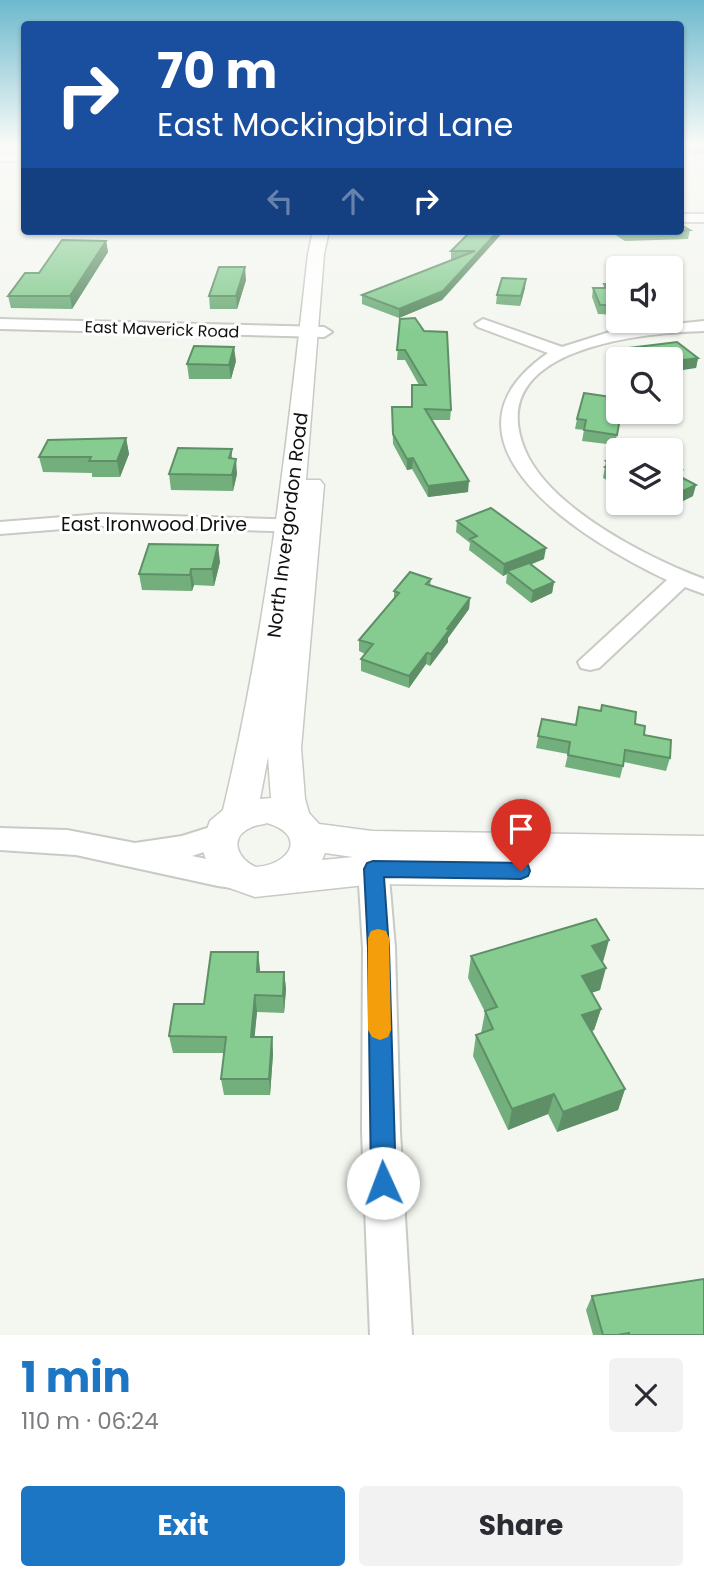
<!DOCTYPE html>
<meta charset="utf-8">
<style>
body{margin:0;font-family:Poppins,sans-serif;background:#f2f2f3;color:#2b2b33;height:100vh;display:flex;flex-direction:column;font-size:26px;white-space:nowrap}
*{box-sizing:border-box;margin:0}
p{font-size:23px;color:#7c7c81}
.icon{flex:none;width:38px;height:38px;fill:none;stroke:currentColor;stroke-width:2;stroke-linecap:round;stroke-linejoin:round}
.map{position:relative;height:1335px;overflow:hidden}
.details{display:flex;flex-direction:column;background:#fff;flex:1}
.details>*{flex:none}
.hud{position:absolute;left:21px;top:21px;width:663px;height:214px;border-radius:7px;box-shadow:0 2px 5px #0004;background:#1a4fa0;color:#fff;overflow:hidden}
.fabs{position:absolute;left:606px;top:256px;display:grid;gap:14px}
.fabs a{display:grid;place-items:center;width:77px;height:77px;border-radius:7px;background:#fff;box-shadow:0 2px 5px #0004;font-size:35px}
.pin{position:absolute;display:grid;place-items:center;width:60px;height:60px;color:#fff;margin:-72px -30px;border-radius:50% 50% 50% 0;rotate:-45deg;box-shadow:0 0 7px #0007}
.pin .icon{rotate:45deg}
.me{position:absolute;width:77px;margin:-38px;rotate:358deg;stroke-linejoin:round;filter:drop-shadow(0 0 5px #0008)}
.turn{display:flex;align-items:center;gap:24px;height:147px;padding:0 21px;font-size:32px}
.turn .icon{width:91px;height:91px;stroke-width:2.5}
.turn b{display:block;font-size:49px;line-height:60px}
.lanes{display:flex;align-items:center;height:66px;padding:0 21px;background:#0003;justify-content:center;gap:35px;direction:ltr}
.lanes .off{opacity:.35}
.round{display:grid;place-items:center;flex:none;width:74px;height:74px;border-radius:7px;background:#f2f2f3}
.summary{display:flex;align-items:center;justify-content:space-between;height:119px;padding:0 21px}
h1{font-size:42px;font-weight:700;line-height:52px;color:#1d76c4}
.button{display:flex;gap:14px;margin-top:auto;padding:14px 21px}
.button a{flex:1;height:80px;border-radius:7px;background:#1d76c4;color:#fff;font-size:28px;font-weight:700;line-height:80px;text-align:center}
.button a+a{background:#f2f2f3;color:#2b2b33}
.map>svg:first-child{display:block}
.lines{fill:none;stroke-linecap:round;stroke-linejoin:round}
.minor-casing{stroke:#c8cac5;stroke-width:4}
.tertiary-casing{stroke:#c8cac5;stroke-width:3}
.minor{fill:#fff;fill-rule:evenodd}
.tertiary{fill:#fff;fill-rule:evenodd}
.wall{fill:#73af7d}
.shaded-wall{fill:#5e8f66}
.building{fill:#86cc91;stroke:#5e8f66;stroke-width:2}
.route{fill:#1d76c4;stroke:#134d7f;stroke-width:2}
.slow{fill:#f59e0b}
.labels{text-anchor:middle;stroke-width:6;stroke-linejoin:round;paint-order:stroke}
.far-street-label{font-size:16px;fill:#111110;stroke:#fff}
.street-label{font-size:19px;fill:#111110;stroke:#fff}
</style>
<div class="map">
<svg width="704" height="1335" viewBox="0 0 704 1335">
<rect width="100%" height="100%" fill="#f4f6f0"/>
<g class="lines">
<!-- minor casing -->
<g class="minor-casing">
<path id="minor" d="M681 214H704V222H681Z
M0 319 324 327 332 332 324 337 0 329Z
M483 319 562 347 616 330 704 321V331C640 333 482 348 525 450 549 508 648 558 704 579V594L685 587 599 668 590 670 581 668 578 662 667 580C586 542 420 441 548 353L478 327 475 324Z
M101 514 307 520 314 522 317 526 314 530 307 532 101 526 0 534V522Z
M220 824 230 827 235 835 230 843 192 856 250 868 254 877 250 886 239 889 218 886 76 855 0 850V828L67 830 135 843 182 836Z
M372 841 382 845 387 853 395 948 400 1132 412 1335H370L362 1132 363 948 357 853 362 845Z"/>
</g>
<!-- tertiary casing -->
<g class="tertiary-casing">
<path id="tertiary" d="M0 153H24V161H0Z
M313 231H329L324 254 306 480H320L324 485 301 748 305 799 309 813 319 824 372 831 704 836V888L374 884 255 897 224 886 211 872 201 846 210 821 223 810C267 627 287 441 308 254ZM268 757 271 798 260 799ZM267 823C308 835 290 865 256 867 238 860 228 838 250 828 254 825 262 825 267 823ZM325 853 353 857 322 860Z"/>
</g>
<!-- minor -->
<use href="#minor" class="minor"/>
<!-- tertiary -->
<use href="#tertiary" class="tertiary"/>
</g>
<!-- wall -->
<path class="wall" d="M681 144H704V154L681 152Z
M690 230 688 239 625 241 609 231Z
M504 231 442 300 399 318 362 304V295L454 260H451V251Z
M106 241 108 252 72 309 11 308 8 296 39 273Z
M246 280 237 309H210L209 296Z
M604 284H618V315L598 314 592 297 593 288H604Z
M525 288 520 306 496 304 497 295Z
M400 319 451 410 450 420H432L468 492 428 497 412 469 407 470 393 444 392 407H411L412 385H419L405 360H397Z
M629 348 698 358 696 368 670 359H628L627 358Z
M236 361 231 379H189L187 364Z
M619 411 617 418H620L615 445 582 441 584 430 575 429 577 419Z
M126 438 129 454 120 477H92V473L43 472 39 457Z
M232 449V458L237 474 233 491 171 490 169 474Z
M618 456V486L603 478 606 461Z
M680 477 693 496 663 511 648 502H670Z
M457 521 544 559 531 564 554 582 552 593 531 603 506 583 507 574 503 576 469 550 470 543 456 532Z
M220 562 214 586 194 585 192 591 142 590 139 574Z
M431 579 430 586 470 598 469 609 448 638V642L430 666 426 664 409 688 361 671V659L365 654 359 651V640L394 599V591Z
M542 719 576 725 635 724 644 735 670 758 666 771 624 762 620 778 565 767 568 754 536 748Z
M471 956 603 962 600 990 591 993 601 1009 594 1030 592 1031 625 1089 618 1110 557 1132 548 1114 508 1130 473 1056 476 1035 481 1033 485 1012 468 978Z
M260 969V972H284L286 989 284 1013 257 1012 254 1037H272L273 1054 270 1095H224L221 1079 224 1053H173L169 1036 204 1004Z
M592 1296 704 1335H593L586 1310Z"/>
<!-- shaded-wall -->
<path class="shaded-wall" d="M498 231H504L442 300 399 318V309L443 291Z
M106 241 108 252 72 309 70 296Z
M245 267 246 280 237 309 236 296Z
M526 279 525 288 520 306 521 296Z
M234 347 236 361 231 379 229 365Z
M698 358 696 368 670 372V362Z
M126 438 129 454 120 477 117 461Z
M413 458 412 469 407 470V459Z
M236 459 237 474 233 491 232 475Z
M469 481 468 492 428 497V486Z
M696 485 693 496 663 511 665 502H670V497Z
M218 545 220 562 214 586 212 569Z
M546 548 544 559 510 573 507 571V574L503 576 504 564Z
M191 569 194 585 192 591 190 575Z
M554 582 552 593 531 603 533 591Z
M470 598 469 609 448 638V642L430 666 431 654 447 629Z
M427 653 426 664 409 688V676Z
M609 940 603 962 586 968 592 946Z
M258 952 260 969 259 989 257 972Z
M606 968 600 990 576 998 582 976Z
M284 972 286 989 284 1013 283 996Z
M255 995 257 1012 253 1054 251 1037Z
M601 1009 594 1030 576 1037 582 1015Z
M272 1037 273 1054 270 1095 269 1079Z
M625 1089 618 1110 557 1132 563 1112Z
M554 1094 548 1114 508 1130 512 1109Z"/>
<!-- building -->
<path class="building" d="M681 144H704V146L681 145Z
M681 225 690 230 681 231Z
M471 231H498L443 291 399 309 362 295 475 251H451Z
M624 231H673L627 233Z
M62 240 106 241 70 296H8L25 273H39Z
M219 267H245L236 296H209Z
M502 278 526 279 521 296 497 295Z
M604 284H618V305H600L593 288H606Z
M415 318 424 331 447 332 451 410 425 409 469 481 428 486 413 458 407 459 393 434 392 407H412V385H426L405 350H397L400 319Z
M677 342 698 358 670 362V359H642L629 348Z
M194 346 234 347 229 365 187 364Z
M584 393 618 398V411L617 418H620L617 435 584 430 586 420 577 419Z
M126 438 117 461H89L91 457H39L48 440Z
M178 448 232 449 229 458 236 459 232 475 169 474Z
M618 456V474L605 467 611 464 606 461Z
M670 465 682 470 675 474 696 485 670 497Z
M491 508 546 548 504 564 470 539 477 536 457 521Z
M149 544 218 545 212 569H191L190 575 139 574Z
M529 563 554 582 533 591 507 571Z
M410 572 431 579 426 584 470 598 447 629 449 630 431 654 427 653 409 676 361 659 373 644 359 640 399 593 394 591Z
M602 705 636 712 635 724 645 726 644 735 671 740 670 758 625 750 623 766 568 755 570 742 538 736 542 719 576 725 579 707 601 711Z
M596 919 609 940 592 946 606 968 582 976 601 1009 582 1015 625 1089 563 1112 554 1094 512 1109 476 1035 493 1029 485 1011 497 1007 471 956Z
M211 952H258L257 972H284L283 996 255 995 251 1037H272L269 1079H221L226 1037 169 1036 174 1004H204Z
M704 1279V1335H629V1333L618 1335H603L592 1296Z"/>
<!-- sky -->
<linearGradient id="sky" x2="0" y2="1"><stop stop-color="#6db9cd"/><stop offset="0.44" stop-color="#fafbf8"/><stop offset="1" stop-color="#fafbf8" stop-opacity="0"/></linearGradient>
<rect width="704" height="331" fill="url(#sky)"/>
<!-- route -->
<path class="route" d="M373 861 521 863 528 865 530 871 528 876 521 879 384 877 389 948 396 1183 392 1192 383 1196 374 1192 371 1183 368 948 364 869 367 863Z"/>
<!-- slow -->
<path class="slow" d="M378 929 386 931 389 938 391 1030 388 1037 380 1040 372 1037 368 1030V938L371 931Z"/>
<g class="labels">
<!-- far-street labels -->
<g class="far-street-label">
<text transform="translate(162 329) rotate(2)" y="6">East Maverick Road</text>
</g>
<!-- street labels -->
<g class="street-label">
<text x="154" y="531">East Ironwood Drive</text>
<text transform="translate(287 525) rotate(-83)" y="7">North Invergordon Road</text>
</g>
</g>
</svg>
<div class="fabs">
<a><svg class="icon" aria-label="sound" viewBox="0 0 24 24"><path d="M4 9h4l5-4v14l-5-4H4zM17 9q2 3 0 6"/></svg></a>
<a><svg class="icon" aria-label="search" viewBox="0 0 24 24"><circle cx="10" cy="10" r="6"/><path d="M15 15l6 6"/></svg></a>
<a><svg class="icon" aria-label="layers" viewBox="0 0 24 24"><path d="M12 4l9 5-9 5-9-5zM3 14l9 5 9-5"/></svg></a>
</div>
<div class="pin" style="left:521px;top:871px;background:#d93025"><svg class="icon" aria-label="arrive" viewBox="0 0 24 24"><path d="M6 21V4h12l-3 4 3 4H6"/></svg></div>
<svg class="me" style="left:383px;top:1183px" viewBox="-20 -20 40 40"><circle r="19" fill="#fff"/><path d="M0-13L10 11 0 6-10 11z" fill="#1d76c4"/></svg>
<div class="hud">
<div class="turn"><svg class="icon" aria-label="right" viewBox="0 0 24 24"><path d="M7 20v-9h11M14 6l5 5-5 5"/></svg><div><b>70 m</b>East Mockingbird Lane</div></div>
<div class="lanes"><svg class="icon off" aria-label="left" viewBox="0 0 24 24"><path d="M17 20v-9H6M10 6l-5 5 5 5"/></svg><svg class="icon off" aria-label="ahead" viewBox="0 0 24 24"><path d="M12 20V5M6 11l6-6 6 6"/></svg><svg class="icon" aria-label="right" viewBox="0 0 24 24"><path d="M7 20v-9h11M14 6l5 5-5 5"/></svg></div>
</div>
</div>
<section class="details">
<div class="summary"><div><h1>1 min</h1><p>110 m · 06:24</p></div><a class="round"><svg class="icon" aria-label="close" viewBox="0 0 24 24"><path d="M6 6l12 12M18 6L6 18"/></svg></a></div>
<div class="button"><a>Exit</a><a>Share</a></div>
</section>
